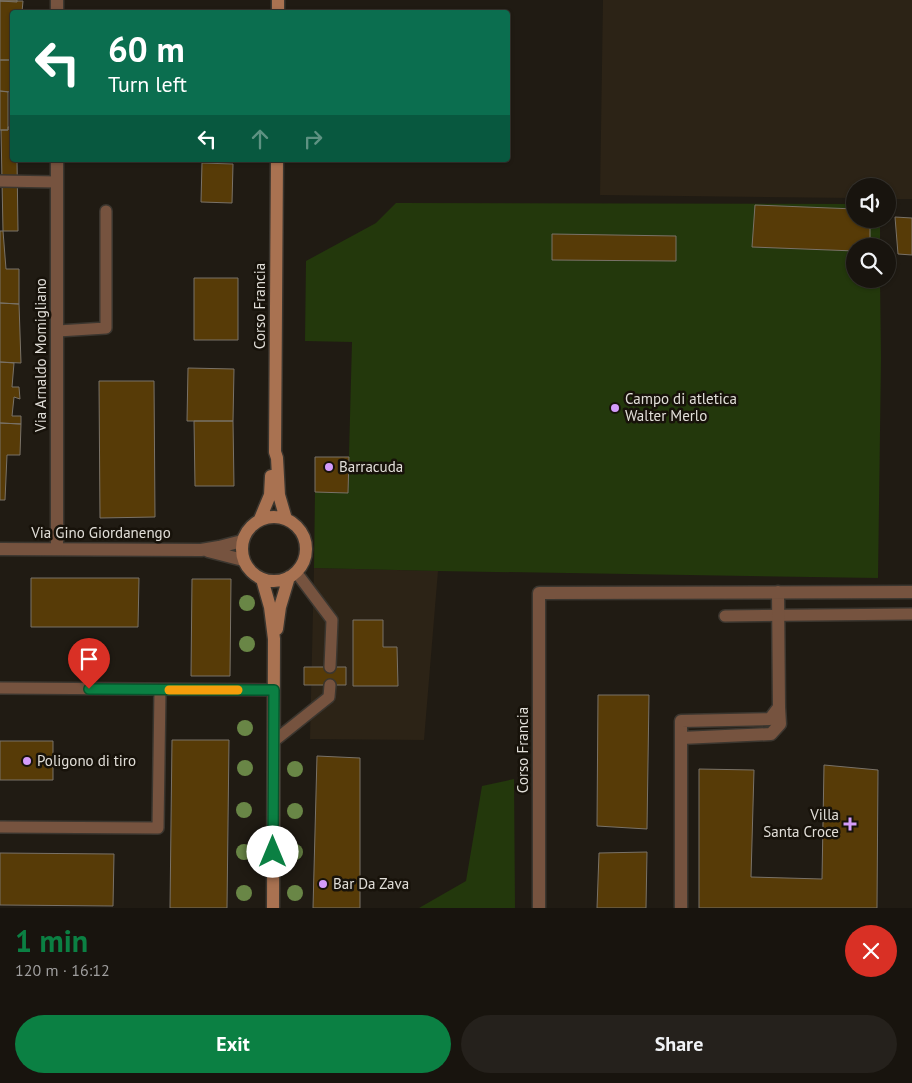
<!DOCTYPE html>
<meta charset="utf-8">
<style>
body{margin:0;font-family:"PT Sans",sans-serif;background:#25211c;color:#f1f3f6;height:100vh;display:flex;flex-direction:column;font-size:19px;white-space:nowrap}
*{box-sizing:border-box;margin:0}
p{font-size:16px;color:#9f9e9e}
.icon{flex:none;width:28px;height:28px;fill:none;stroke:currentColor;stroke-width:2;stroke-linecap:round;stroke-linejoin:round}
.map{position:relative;height:908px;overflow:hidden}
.drawer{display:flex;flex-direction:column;background:#18140e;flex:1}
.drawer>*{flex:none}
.guide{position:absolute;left:10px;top:10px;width:500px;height:152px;border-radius:5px;box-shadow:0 1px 4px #0004,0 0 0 1px #36332e;background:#0b6e4f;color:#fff;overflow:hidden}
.tools{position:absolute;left:846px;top:178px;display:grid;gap:10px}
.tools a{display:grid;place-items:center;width:50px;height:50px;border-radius:50%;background:#18140e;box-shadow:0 1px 4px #0004,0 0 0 1px #36332e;font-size:25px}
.pin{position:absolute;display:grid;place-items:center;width:42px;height:42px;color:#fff;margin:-51px -21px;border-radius:50% 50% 50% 0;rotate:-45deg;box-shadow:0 0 5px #0007}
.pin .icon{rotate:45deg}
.me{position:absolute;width:55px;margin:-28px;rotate:0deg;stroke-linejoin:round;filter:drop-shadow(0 0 4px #0008)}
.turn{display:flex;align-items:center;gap:18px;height:105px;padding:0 15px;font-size:22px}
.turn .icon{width:65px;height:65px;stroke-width:2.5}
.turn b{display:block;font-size:35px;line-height:42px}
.lanes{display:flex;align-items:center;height:48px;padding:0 15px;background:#0003;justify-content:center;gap:25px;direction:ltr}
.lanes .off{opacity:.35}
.round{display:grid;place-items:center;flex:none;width:52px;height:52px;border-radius:26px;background:#25211c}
.overview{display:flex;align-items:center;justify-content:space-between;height:85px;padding:0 15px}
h1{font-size:30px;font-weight:700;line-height:38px;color:#0b8043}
.action{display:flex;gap:10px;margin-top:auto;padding:10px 15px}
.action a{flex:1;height:58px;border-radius:30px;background:#0b8043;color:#fff;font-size:20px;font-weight:700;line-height:58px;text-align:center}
.action a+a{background:#25211c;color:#f1f3f6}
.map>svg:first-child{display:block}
.built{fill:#2c2316}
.green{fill:#23380c}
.building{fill:#573b07;stroke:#797268}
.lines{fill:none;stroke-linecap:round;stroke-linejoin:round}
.lane-casing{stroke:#3b362f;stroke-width:14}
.street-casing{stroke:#3b362f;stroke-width:15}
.secondary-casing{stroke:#3b362f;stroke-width:15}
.lane{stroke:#76533f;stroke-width:11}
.street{stroke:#76533f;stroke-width:12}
.secondary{stroke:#a97251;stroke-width:12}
.tree{fill:#698646}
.route-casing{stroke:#07532c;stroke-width:12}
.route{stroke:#0b8043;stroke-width:9}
.slow{stroke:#f59e0b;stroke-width:9}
.poi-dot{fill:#d49cfb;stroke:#17120a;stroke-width:2}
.labels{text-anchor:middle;stroke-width:5;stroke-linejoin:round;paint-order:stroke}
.street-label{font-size:15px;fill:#e1ded8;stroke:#17120a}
.poi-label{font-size:15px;fill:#e1ded8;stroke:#17120a;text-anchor:start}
</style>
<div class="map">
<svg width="912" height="908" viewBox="0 0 912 908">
<rect width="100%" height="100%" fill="#201b13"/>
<!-- built -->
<path class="built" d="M603 0H912V199H888V186H855V198L600 195Z
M314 568 438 571 424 740 310 739Z"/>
<!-- green -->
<path class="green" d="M396 203 855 204V219H880V246H855V279H880L881 358 878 578 438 571 314 568 315 492H348L352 342 305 341 306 261 376 223Z
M514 779 515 908H419L466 881 482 786Z"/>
<!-- building -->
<path class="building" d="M0 0H17V2L0 1Z
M0 1H23L22 12H12V60H0Z
M0 60H12V92L0 91Z
M0 91 8 92V130H0Z
M8 127H12V160H17L18 231H3L1 130H8Z
M202 163 233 164 232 203 201 202Z
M755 205 855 209V219H870V246H855V251L752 247Z
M895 217 912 218V255L898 254Z
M0 231H3L6 269H19V304L0 303Z
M552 234 676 236V261L552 260Z
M194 278H238V340H194Z
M0 303 19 304 21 363 0 362Z
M0 362 14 363 12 387H19L20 399 14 397 12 416H21V424L0 423Z
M188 368 234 369 233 421H187Z
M99 381H154L155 517 100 518Z
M194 421H233L234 486H195Z
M0 423 21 424 20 455H7L5 500H0Z
M315 457H349L348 493 315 492Z
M31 578H139L138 627H31Z
M192 579H231L230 676H191Z
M353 620H383V647H397L398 686H353Z
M304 667H346V685H304Z
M598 695H649L647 829 597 826Z
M172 740H229L227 908H170Z
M0 741H53V780H0Z
M317 756 360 758V908H313Z
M824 765 878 770 877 908H699V769L754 770 751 877 822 879Z
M647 852 646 908H597L599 853Z
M0 853 114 854 113 906 0 905Z"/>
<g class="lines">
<!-- lane casing -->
<g class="lane-casing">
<path id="lane" d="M0 181 57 182
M58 331 106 328V211
M296 572 332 620 330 667
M725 616 912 614
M0 688 274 690
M274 741 329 697 330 685
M0 827 158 828 160 690"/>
</g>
<!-- street casing -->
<g class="street-casing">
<path id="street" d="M57 0V12
M57 160V549
M0 549 201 550 219 547 242 541
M208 551 243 560
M681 738 771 734 780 724 779 707 778 592
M539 908V593L912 592
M681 908V721L770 719 779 707"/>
</g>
<!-- secondary casing -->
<g class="secondary-casing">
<path id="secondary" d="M278 12V0
M277 160 275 452 277 458 279 495 286 519
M242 549a32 32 0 1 1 64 0a32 32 0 1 1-64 0Z
M260 519 270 495 271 476
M262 579 270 607 274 639 273 908
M277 629 280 607 289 577"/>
</g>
<!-- lane -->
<use href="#lane" class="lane"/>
<!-- street -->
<use href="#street" class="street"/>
<!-- secondary -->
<use href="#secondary" class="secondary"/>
</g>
<!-- trees -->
<g class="tree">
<circle cx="247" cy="603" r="8"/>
<circle cx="247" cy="644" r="8"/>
<circle cx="245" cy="728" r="8"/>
<circle cx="245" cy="768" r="8"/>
<circle cx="295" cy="769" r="8"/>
<circle cx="244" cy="810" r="8"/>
<circle cx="295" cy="811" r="8"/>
<circle cx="244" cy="852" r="8"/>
<circle cx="295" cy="852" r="8"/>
<circle cx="244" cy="893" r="8"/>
<circle cx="295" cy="893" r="8"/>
</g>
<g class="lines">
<!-- route casing -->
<g class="route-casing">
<path id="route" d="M89 689 274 690 273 852"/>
</g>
<!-- route -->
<use href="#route" class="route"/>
<!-- slow -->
<path class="slow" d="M169 690H238"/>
</g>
<!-- markers -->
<g class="poi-dot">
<circle cx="615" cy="408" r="5"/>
<circle cx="329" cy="467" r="5"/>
<circle cx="27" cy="761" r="5"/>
<path d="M847.5 816.5h5v5h5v5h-5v5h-5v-5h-5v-5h5z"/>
<circle cx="323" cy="884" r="5"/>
</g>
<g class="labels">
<!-- street labels -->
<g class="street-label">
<text transform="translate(260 306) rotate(-90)" y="5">Corso Francia</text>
<text transform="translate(41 355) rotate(-90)" y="5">Via Arnaldo Momigliano</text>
<text x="101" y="538">Via Gino Giordanengo</text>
<text transform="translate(523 750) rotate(-90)" y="5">Corso Francia</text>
</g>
<!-- poi labels -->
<g class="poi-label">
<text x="625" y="404">Campo di atletica<tspan x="625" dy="17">Walter Merlo</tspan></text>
<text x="339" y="472">Barracuda</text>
<text x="37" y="766">Poligono di tiro</text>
<text x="839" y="820" text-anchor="end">Villa<tspan x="839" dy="17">Santa Croce</tspan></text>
<text x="333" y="889">Bar Da Zava</text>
</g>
</g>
</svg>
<div class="tools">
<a><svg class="icon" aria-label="sound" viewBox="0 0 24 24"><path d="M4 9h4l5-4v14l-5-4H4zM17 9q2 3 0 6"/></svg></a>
<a><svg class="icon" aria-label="search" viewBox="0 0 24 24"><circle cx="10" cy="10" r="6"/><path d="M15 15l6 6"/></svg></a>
</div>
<div class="pin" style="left:89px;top:689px;background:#d93025"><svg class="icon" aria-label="arrive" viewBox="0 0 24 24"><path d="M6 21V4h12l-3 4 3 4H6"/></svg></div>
<svg class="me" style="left:273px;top:852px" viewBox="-20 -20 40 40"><circle r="19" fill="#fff"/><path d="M0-13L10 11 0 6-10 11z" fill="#0b8043"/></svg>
<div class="guide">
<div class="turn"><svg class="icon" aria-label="left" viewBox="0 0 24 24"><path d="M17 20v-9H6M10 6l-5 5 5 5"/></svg><div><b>60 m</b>Turn left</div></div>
<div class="lanes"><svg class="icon" aria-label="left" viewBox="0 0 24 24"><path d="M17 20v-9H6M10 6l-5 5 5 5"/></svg><svg class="icon off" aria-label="ahead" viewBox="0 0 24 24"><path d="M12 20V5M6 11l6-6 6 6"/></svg><svg class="icon off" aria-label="right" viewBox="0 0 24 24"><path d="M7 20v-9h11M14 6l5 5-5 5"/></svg></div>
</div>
</div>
<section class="drawer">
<div class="overview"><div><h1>1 min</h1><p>120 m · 16:12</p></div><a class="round" style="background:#d93025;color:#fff"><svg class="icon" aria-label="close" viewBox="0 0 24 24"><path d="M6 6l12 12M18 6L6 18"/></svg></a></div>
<div class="action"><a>Exit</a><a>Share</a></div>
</section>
